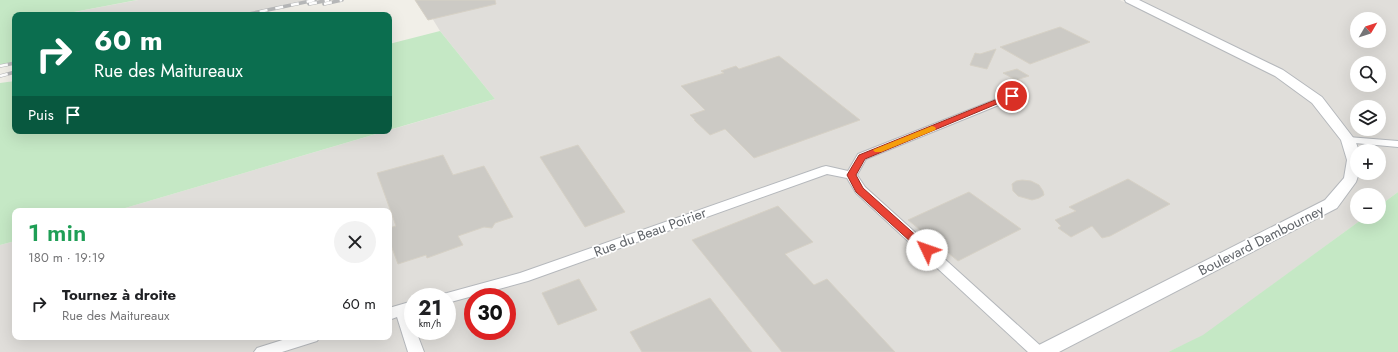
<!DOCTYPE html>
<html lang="fr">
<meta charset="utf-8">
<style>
body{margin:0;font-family:Jost,sans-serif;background:#f2f2f2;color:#202124;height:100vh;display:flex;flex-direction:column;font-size:15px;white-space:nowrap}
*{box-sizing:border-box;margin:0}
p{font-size:13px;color:#757577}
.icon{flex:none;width:22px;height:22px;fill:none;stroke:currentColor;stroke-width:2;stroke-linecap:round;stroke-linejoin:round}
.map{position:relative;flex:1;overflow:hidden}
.panel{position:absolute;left:12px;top:208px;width:380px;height:132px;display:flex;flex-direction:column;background:#fff;border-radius:8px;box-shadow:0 4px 16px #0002}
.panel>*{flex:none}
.top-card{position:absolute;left:12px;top:12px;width:380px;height:122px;border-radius:8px;box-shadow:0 4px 16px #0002;background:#0b6e4f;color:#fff;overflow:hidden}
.needle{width:26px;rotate:51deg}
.controls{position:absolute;left:1350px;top:12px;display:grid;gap:8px}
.controls a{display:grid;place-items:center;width:36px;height:36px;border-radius:50%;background:#fff;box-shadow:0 4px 16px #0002;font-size:20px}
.speed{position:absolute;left:404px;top:288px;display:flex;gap:8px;font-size:20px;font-weight:700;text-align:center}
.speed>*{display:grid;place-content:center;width:52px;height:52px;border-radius:50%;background:#fff;box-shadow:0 4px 16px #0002;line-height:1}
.speed small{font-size:10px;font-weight:400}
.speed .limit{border:6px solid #d22;background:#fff;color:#111}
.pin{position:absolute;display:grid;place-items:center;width:34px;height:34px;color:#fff;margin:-17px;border:2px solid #fff;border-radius:50%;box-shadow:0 1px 4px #0007}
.me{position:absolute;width:44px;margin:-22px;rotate:312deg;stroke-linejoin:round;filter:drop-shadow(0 0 3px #0008)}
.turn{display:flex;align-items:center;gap:14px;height:84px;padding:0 16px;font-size:18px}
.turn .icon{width:52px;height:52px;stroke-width:2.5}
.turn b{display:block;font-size:28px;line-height:34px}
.then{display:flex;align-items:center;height:38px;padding:0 16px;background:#0003;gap:8px;font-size:15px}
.round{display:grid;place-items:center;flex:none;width:42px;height:42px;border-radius:21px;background:#f2f2f2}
.head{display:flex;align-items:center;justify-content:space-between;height:68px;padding:0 16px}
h1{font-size:24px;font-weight:600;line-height:30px;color:#1e9e55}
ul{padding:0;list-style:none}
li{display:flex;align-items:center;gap:12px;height:56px;padding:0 16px}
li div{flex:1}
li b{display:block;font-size:15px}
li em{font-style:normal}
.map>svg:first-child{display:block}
.industrial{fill:#e0deda;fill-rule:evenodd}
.green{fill:#c5e8c5}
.building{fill:#cccac5;stroke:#d6d1c6}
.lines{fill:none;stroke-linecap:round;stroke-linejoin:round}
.minor-casing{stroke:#b5b8bc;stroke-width:2}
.tertiary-casing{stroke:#b5b8bc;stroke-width:2}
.minor{fill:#fff;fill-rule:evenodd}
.tertiary{fill:#fff;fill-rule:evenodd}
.rail-casing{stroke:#b6b7b8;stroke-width:3.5}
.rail{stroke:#fff;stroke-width:2.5;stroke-dasharray:8;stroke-linecap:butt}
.route{fill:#ea4335;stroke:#982c22}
.slow{fill:#f59e0b}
.labels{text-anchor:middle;stroke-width:3.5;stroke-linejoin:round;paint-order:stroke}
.street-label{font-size:14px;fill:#5f6368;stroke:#fff}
</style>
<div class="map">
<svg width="1398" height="352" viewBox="0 0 1398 352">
<rect width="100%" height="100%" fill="#f1efe8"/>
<!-- industrial -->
<path class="industrial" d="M138 0H311L241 15H58Z
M421 0H1120L1179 28 1122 0H1398V192L1379 206V195H1357V217H1365L1203 336 1168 352H0V245L15 241V337H389V211H115L495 99 440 31ZM1357 19H1379V41H1357ZM1357 63H1379V85H1357ZM1357 107H1379V129H1357ZM1357 151H1379V173H1357ZM413 297H447V331H413ZM473 297H507V331H473Z"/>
<!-- green -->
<path class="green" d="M0 0H137L58 15H15V63L0 66Z
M440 31 495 99 389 130V44Z
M15 81V131H386L115 211H15V241L0 245V83Z
M1398 192V352H1168L1203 335 1365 217H1379V206Z"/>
<!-- building -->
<path class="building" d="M415 0H495L496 4 428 20Z
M1060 27 1090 42 1030 64 1000 47Z
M996 49 987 69 970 65 975 53 980 54Z
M779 56 860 120 754 158 725 129 710 135 694 120H695L690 115 705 110 681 86 724 73 721 71 736 66 739 69Z
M1017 69 1029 76 1016 80 1003 73Z
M578 145 625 212 585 227 540 157Z
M443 155 453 175 484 166 513 217 495 223 492 228 484 227 458 236 463 245 427 258 426 255 398 264 389 240V228L396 226 377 173Z
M1128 179 1170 204 1110 236 1102 238 1092 226 1071 237 1058 228 1061 226 1055 220 1076 211 1069 207Z
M1022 180 1031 181 1039 185 1043 191 1044 195 1039 198 1032 200 1018 196 1013 191 1012 184 1016 181Z
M969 192 1021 229 958 261 908 220Z
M778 206 813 242 785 254 814 285 827 279 895 352H782L692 240Z
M579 279 597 310 558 325 542 293Z
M710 298 752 352H642L630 332Z"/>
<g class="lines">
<!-- minor casing -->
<g class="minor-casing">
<path id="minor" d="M1012 93 1016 94 1017 96 1016 98 866 159 857 175 865 187 1043 348 1046 352H1028L856 193 847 178 827 174 528 281 447 303V297H440L442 294 447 293 520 273 822 167 826 166 848 171 858 154Z
M1348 137 1398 141V147L1344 142 1342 140 1344 138Z
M413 301V313H410L413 321V331H416L424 352H408L397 317 389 320V308Z
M292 337H320L317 341 282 352H254L257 348Z"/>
</g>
<!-- tertiary casing -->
<g class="tertiary-casing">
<path id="tertiary" d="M1125 0H1139L1283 70 1322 97 1355 140 1359 151H1357V173H1359L1356 182 1337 208 1059 352H1032L1035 347 1325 200 1344 178 1347 160 1341 140 1312 103 1275 76 1126 2Z"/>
</g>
<!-- minor -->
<use href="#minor" class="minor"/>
<!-- tertiary -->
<use href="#tertiary" class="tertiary"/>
<!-- rail casing -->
<g class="rail-casing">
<path id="rail" d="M309 4 329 0
M324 4 342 0
M244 15 315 0
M0 66 15 63
M0 76 15 72"/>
</g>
<!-- rail -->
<use href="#rail" class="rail"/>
</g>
<!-- route -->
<path class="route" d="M1010 94H1012L1016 96 865 159 856 175 863 188 930 248 932 250 930 253H923L856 192 847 175 859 155Z"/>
<!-- slow -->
<path class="slow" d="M932 126 935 127 936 129 935 130 881 152H875L873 150 875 149Z"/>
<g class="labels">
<!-- street labels -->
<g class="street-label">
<text transform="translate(650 232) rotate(-20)" y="5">Rue du Beau Poirier</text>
<text transform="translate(1261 240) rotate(-27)" y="5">Boulevard Dambourney</text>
</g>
</g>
</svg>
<div class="controls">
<a><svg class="needle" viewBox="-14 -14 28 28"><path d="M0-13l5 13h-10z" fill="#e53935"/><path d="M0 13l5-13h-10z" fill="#757577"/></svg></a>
<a><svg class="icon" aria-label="search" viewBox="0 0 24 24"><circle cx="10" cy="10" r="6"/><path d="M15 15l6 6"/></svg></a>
<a><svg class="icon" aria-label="layers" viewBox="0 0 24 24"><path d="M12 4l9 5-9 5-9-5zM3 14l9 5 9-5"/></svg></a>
<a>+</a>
<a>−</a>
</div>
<div class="speed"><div>21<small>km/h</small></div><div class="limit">30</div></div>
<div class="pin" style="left:1012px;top:96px;background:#d93025"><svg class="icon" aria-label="arrive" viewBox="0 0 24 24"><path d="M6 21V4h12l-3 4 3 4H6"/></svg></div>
<svg class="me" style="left:927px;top:250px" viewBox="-20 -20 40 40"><circle r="19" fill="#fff"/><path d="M0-13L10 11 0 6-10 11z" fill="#ea4335"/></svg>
<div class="top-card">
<div class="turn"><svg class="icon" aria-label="right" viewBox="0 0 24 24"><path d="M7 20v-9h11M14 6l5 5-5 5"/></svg><div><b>60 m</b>Rue des Maitureaux</div></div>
<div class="then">Puis<svg class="icon" aria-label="arrive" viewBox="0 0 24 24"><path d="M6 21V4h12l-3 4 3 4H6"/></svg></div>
</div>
<section class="panel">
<div class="head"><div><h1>1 min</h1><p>180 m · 19:19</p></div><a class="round"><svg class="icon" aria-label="close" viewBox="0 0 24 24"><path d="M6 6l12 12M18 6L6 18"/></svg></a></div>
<ul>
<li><svg class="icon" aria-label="right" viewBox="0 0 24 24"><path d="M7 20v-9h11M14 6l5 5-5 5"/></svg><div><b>Tournez à droite</b><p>Rue des Maitureaux</p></div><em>60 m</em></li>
</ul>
</section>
</div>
